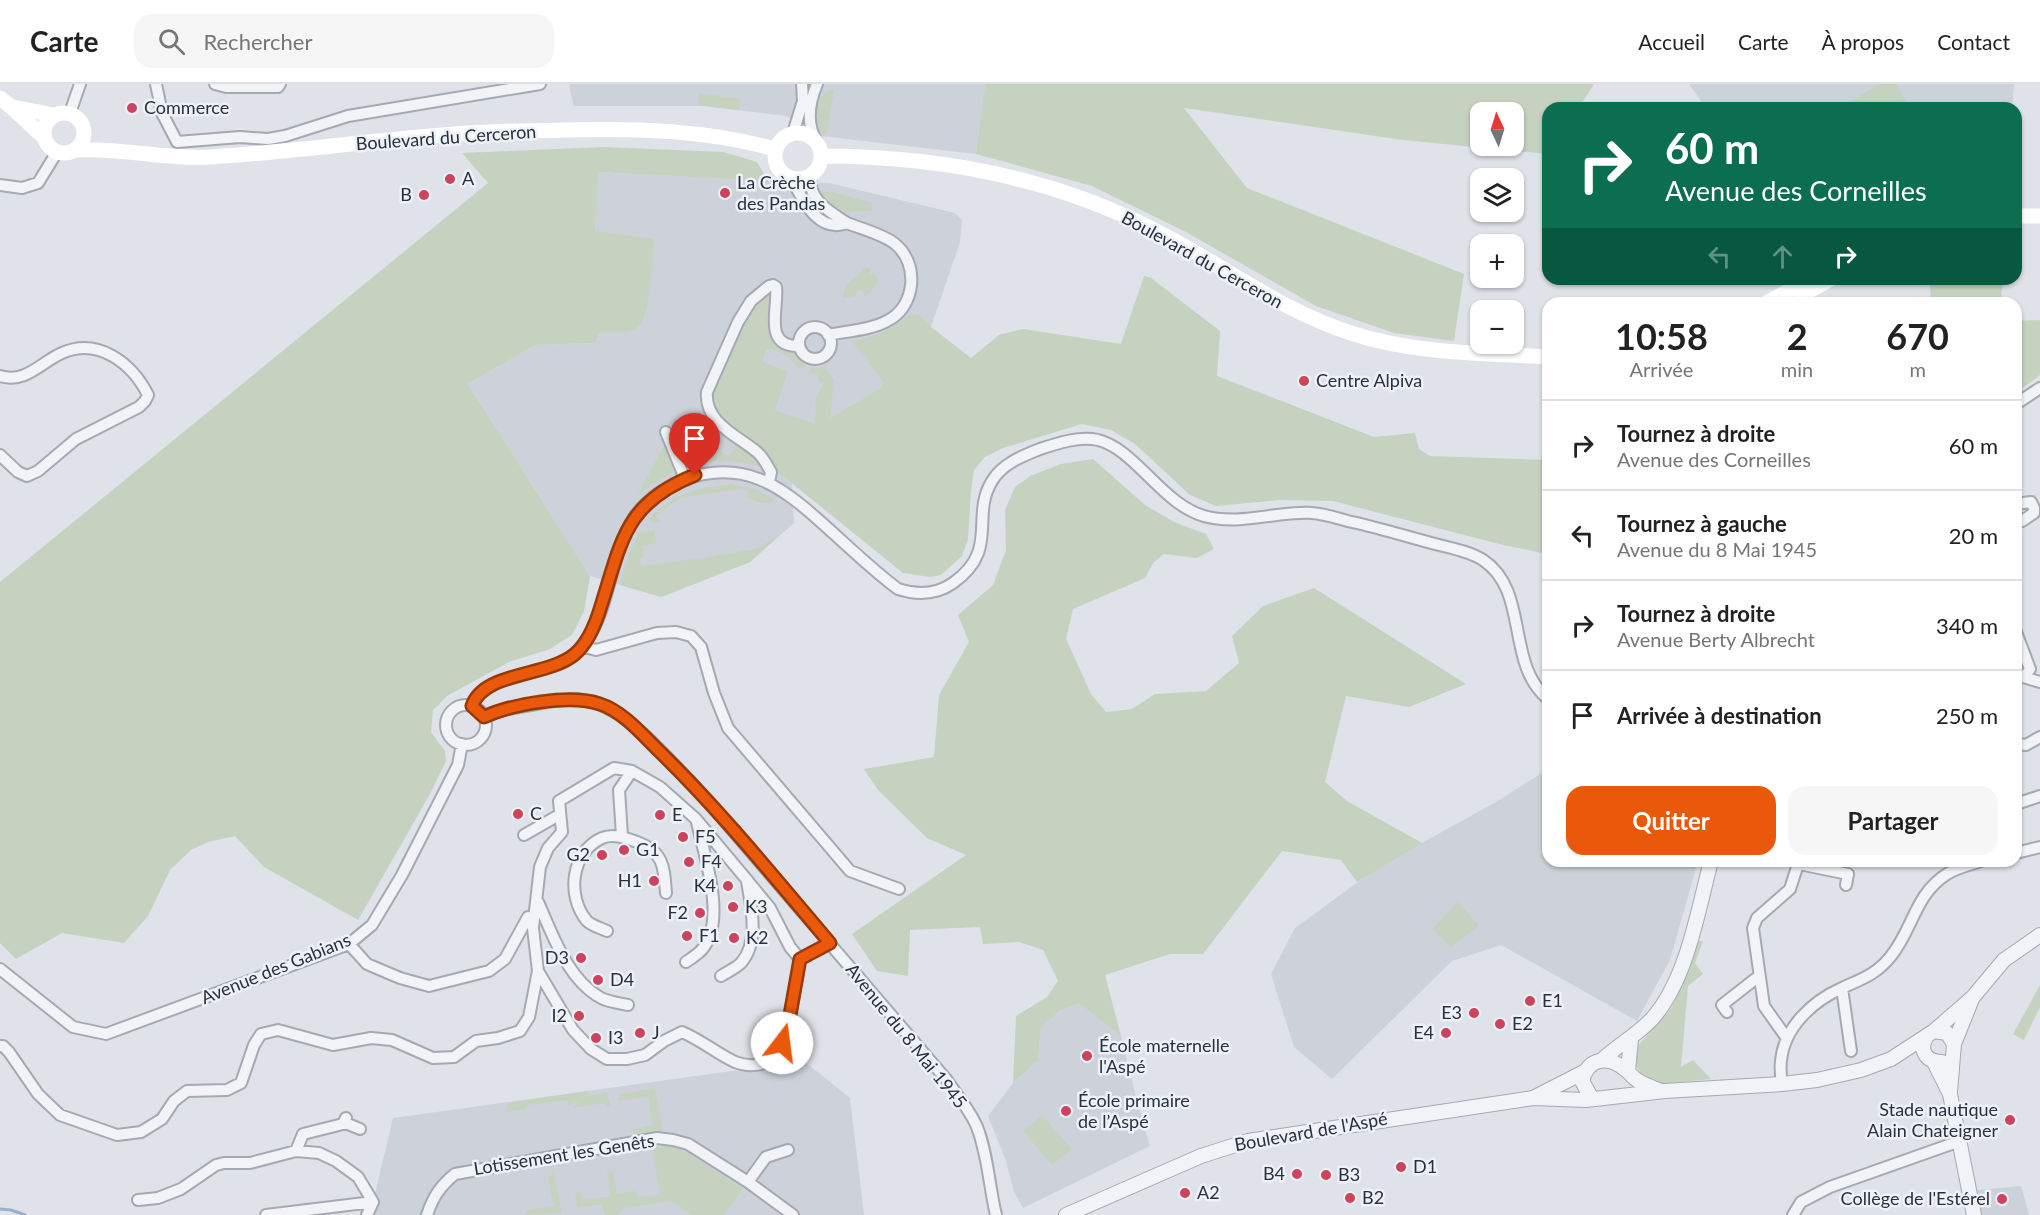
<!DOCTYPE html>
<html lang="fr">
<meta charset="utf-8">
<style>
body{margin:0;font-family:Lato,sans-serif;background:#f6f6f6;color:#222;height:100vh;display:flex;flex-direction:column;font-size:22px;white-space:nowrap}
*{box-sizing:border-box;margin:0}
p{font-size:20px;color:#767676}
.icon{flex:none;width:33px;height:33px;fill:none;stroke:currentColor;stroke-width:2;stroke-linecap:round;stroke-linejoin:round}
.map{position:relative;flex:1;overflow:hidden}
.side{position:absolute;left:1542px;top:213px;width:480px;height:570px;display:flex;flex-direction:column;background:#fff;border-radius:18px;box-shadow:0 2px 4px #0004}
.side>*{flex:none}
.hud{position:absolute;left:1542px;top:18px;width:480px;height:183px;border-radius:18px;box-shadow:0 2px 4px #0004;background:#0b6e4f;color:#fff;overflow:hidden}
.needle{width:39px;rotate:356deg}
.buttons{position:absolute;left:1470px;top:18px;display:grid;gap:12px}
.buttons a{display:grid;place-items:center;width:54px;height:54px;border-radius:12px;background:#fff;box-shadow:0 2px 4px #0004;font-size:30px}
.pin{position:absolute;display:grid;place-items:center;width:51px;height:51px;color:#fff;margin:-62px -26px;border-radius:50% 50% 50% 0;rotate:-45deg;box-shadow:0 0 6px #0007}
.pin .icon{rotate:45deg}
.me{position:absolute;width:66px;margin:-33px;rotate:15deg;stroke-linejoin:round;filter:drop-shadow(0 0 4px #0008)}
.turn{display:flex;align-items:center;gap:21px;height:126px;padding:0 24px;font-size:27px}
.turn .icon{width:78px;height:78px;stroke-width:2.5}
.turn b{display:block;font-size:42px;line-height:51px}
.lanes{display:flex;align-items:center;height:57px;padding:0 24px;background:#0003;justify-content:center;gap:30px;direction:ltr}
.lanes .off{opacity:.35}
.eta{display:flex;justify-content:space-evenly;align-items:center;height:102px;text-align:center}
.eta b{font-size:36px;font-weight:700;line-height:42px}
.action{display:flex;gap:12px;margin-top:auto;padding:12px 24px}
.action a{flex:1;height:69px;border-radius:18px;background:#ea580c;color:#fff;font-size:24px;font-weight:700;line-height:69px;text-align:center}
.action a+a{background:#f6f6f6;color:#222}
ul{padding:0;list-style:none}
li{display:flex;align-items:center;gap:18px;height:90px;padding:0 24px;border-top:2px solid #e0e0e0}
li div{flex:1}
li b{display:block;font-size:22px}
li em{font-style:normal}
header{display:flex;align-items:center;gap:36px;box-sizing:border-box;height:84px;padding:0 30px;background:#fff;border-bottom:2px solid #e0e0e0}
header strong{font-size:28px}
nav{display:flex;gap:33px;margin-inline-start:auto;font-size:21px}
.search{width:420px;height:54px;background:#f6f6f6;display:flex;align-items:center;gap:15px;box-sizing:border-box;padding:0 21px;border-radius:18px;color:#767676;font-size:22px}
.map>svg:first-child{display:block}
.built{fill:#cdd2da}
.green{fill:#c5d2c0;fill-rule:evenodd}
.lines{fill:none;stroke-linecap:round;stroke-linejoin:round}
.stream{stroke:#9ab1c8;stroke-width:3}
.minor-casing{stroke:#a4a9b2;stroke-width:14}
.tertiary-casing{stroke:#a4a9b2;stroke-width:16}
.minor{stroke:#f1f3f6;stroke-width:10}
.tertiary{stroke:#f1f3f6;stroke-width:14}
.secondary{stroke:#fff;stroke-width:15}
.route-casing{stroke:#983908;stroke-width:15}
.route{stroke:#ea580c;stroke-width:10}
.poi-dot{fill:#cc445c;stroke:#eef1f5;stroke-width:2}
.labels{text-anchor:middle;stroke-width:5;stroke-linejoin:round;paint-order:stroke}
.poi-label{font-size:18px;fill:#28313f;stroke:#eef1f5;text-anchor:start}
.street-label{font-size:18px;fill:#28313f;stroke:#eef1f5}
</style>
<header>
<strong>Carte</strong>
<div class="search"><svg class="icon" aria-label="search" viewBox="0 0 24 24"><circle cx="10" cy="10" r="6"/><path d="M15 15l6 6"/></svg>Rechercher</div>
<nav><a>Accueil</a><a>Carte</a><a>À propos</a><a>Contact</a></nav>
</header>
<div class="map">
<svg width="2040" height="1131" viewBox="0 0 2040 1131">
<rect width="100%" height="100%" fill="#dfe2e8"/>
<!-- built -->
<path class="built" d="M570 0H985L976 70 821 52 787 32 702 22H574L570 7Z
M1689 0H2014L2012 24H1706Z
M597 88 829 99 955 129 962 136 960 158 931 243 879 305 829 335 794 390 792 398 794 439 750 478 661 513 590 492 468 300 535 261 596 259 599 249 625 248 638 243 595 147Z
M1548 685V777H1698L1670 876 1637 937 1501 861 1452 877 1332 995 1294 963 1271 890 1295 844 1380 782 1496 718Z
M1079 918 1121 952 1138 1021 1150 1062 1023 1124 1014 1108 1006 1077 988 1032 1013 999 1038 976 1041 944 1061 926Z
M804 977 850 1014 864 1131H370L393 1034Z
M2021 1102 2029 1131H1982L1977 1106Z"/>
<!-- green -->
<path class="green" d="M985 0H1594L1579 24H1548V70L1403 56 1184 24 1247 104 1464 190 1454 257 1394 249 1316 222 1186 148 1092 102 976 70ZM1480 28H1514V62H1480Z
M1879 0H1896L1910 24H1839Z
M832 5 834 6 827 49H823L815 41C816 27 817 10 832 5Z
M699 9 741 15 739 26 698 21Z
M603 63 723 68 757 78 768 97 598 88 595 147 654 155C652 174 651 230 639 242 629 251 611 248 599 249L596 259 535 261 468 300 590 492 584 527 572 551 550 565 509 578 447 612 433 626 431 648 445 667 446 677 430 710 358 836 264 783 235 752 208 758 191 766 170 786 148 832 124 859 62 849 16 875 0 859V498L488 99 462 69Z
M818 107 833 108 872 119V127L845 128 818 112Z
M864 183 871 185 870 190H875L878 197 871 208 864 212 863 206H858L856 212 843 214C846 192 856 198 864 183Z
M1144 192 1151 194 1220 247 1217 292 1374 353 1415 349 1419 365 1430 372 1548 376V470L1503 461 1333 417 1280 416 1216 422 1190 411 1135 360 1111 346 1082 340 1003 364 985 373 974 386 971 407 968 455 962 472 941 491 930 493 903 489 768 380 711 325 708 312 740 240 766 208 769 210 770 236 805 283 798 284C790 274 780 264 766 265L762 278 788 287 775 326 815 340 814 334 812 333 816 331 815 315 824 299 818 296 817 290 808 288 811 284 825 283 834 296 830 334 879 305 884 299 851 256C875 254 891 246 910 230L919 231 931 243 971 274 999 251 1023 245 1121 260Z
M1976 195H2004L2001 210 2004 219H1931L1930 201Z
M2040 236V291L2016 309V237Z
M684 348 694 351 691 356 717 373 722 367 729 372 737 360 752 370 762 382 728 377 696 380Z
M664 362 667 363 674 384 672 388 638 410Z
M1093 375 1145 421 1174 438 1206 450 1214 465 1197 474 1164 470 1153 479 1145 494 1073 525 1066 555 1091 610 1106 628 1132 625 1155 610 1206 607 1239 579 1232 552 1263 522 1314 504 1466 600 1409 623 1346 612 1325 698 1347 717 1422 759 1357 798 1341 776 1282 767 1203 870H1170L1105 891 1121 952 1079 919 1061 926 1041 944 1038 976 1013 999 1016 932 1047 913 1058 897 1043 866 1019 858 983 860 980 843 910 846 908 892 877 887 852 850 966 771 927 754 878 706 864 685 934 673 939 611 969 558 958 531 993 501 1006 466 1005 426 1015 403 1030 392 1061 380Z
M731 400 760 407 774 416 772 419H762L746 414 748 407 740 405 680 414 656 432 660 437 654 440 649 435C674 408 696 405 731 400Z
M654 447 656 459 642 462 644 473 640 474 641 482 702 474 759 464 772 455 777 454 750 478 661 513 620 501 630 468 639 448Z
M1458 818 1479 842 1451 863 1432 845Z
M1698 857H1703L1695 879 1703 890 1688 902 1681 983 1693 976 1711 995 1660 1000 1642 993 1634 977 1635 965 1672 923Z
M2040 901V923L2024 956 2013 950Z
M655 1004 663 1048 634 1051 632 1045 653 1041 648 1013 617 1017 621 1010Z
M588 1007V1010L580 1013 607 1009 610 1022H606L605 1019 574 1024 578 1017 569 1022 567 1016 528 1021 526 1025 506 1028 508 1019Z
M1042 1031 1072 1065 1052 1081 1023 1047Z
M671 1062 687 1069 743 1105 724 1131H692L672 1117 625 1124 618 1131H605L602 1120 577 1124 575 1109 581 1108 583 1116 611 1112 607 1088 613 1087 617 1109 636 1107 637 1113 660 1111 652 1064Z
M552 1081 562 1129 523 1131 527 1129V1126L553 1122 548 1092 553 1091Z"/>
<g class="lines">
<!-- stream -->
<path class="stream" d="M0 1125 11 1126 25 1131"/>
<!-- minor casing -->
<g class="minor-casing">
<path id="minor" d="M156 0 162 29 177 58 240 53 268 55 285 52 348 32 540 0
M215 0 226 3H278L280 0
M70 29 80 0
M793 49 803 17 802 0
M817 58C806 40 809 19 817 0
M810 92C809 117 829 127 847 139
M791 94C803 116 818 150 847 139 862 145 882 150 894 159 920 179 916 223 887 237 870 246 847 247 828 251
M0 101 22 104 38 99 57 68
M799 259a16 16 0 1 1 32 0a16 16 0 1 1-32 0Z
M0 292C26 300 41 278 62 269 98 253 132 279 148 311L145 317 139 323 76 355 38 387 27 392 18 388 0 371
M2016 320 2040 304
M679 343 695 391
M666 348 685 395
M769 398 771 388C767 381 763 373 757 368 738 352 704 339 707 308L738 238 751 217 769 202 773 201 776 203C779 223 762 263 799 262
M2016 420 2031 418 2034 424V429L2022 437 2016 438
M2016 548 2030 585 2024 593
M582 562 596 566 657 549 676 548 691 552 701 563 714 609 728 644 850 787 899 805
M2016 591 2040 598
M446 641a20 20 0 1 1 40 0a20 20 0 1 1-40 0Z
M472 622C482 592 536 591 563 578 572 574 580 566 586 557 609 525 610 477 629 442 639 421 662 404 683 396 742 374 780 401 822 439 847 461 871 485 898 505 917 511 936 511 953 499 1000 466 970 433 992 397 1002 380 1022 372 1040 365 1058 359 1079 352 1098 356 1135 365 1162 420 1204 432 1240 442 1276 427 1312 429 1326 430 1339 435 1352 438 1380 444 1408 453 1435 460 1450 464 1469 467 1483 476 1530 507 1505 580 1548 615
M484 633C501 625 519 623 537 620 552 617 568 614 583 616 624 622 662 669 691 698L946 995C956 1010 970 1026 977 1043 988 1071 989 1102 996 1131
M2016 660 2026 661 2040 653
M2016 720 2040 712
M524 751 559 731
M622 752 619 706 632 687
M2016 769 2040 763
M1799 780 1848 790 1846 801
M538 818C553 851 567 895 601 914 609 918 619 919 628 921
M533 844 540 783 548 764 562 748 559 717 614 684 632 687 660 703 696 735 747 796 770 824 790 863 800 875C796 898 788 962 770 976 761 983 745 982 735 978 716 969 701 956 682 948L664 957 645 971 627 975H607L591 965 573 946 538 887
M607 847C601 844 592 842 587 837 566 812 571 768 602 754 613 749 626 754 637 758 664 768 664 783 666 809
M349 860 367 880 400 894 429 902 489 887 505 875 528 833
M800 875 830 859
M686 878C692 874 700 869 704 863 726 833 704 771 697 738
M0 885 73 943 106 950 349 860 372 841 402 791 458 681 462 660
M721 892C727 888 736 884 741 879 760 857 751 822 747 797
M1842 904 1851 967
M1727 928 1722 921 1759 892
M1786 953 1764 922 1753 844 1757 834 1790 805 1799 777
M0 962H3L9 968 38 1010 60 1031 117 1051 141 1048 162 1035 174 1017 187 1007 227 1006 241 999 254 961 261 950 278 946 333 961 371 954 392 956 433 974 454 973 476 957 498 954 520 947 529 933 538 887 533 844 530 837
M1782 1000C1781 993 1780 984 1781 977 1784 943 1813 917 1842 904 1862 895 1877 890 1891 872 1913 845 1915 810 1947 790 1956 784 1970 781 1981 777
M343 1040H348L360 1045
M296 1067 303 1050 343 1040 346 1034
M748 1098 766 1073 788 1066
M138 1116 158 1114 181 1105 216 1081 224 1079H250L296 1067 319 1069 336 1077 358 1093 373 1118 266 1131
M367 1131 373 1118
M427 1131C433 1113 440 1102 455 1090L657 1054 673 1056 688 1060 748 1098 793 1131
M1793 1131 1801 1118 1830 1103 1960 1057"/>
</g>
<!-- tertiary casing -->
<g class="tertiary-casing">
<path id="tertiary" d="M1934 947 1947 949 1954 960 1950 1008
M1927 952C1918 966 1926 978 1942 978
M1954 960 1972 915
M1602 976C1618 961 1637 951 1652 935 1687 896 1698 826 1711 777
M1934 978 1950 1010 1974 1131
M1628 987 1631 955
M1535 1013 1584 988
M1592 1015 1582 997C1588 973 1609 971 1626 986 1630 989 1633 994 1637 996 1644 1001 1651 1003 1659 1006
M1066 1131 1201 1072 1248 1057 1533 1014 1586 1016 1665 1007 1782 1000 1817 996 1861 986 1891 975 1934 947 1973 913 2004 876 2040 851"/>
</g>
<!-- minor -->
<use href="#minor" class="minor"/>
<!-- tertiary -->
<use href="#tertiary" class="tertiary"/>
<!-- secondary -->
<path class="secondary" d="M0 14C16 26 30 41 45 54
M13 23 54 31
M44 49a20 20 0 1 1 40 0a20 20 0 1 1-40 0Z
M775 72a23 23 0 1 1 46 0a23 23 0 1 1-46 0Z
M76 66C121 63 165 76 211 73 293 68 374 56 455 50 491 47 528 47 564 46 636 44 706 46 775 65
M821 72C939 72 1057 94 1162 150 1225 183 1282 227 1351 249 1414 270 1482 269 1548 273
M2016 132H2040
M1802 211 1831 195
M1766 219 1811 195"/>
</g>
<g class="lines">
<!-- route casing -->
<g class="route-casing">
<path id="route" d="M695 391C625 419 622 456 601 522 596 539 589 558 575 570 548 593 484 587 472 622L484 633C512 620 570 610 600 620 622 627 641 649 657 665 719 725 774 793 830 859L800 875 790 931 782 959"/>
</g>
<!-- route -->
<use href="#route" class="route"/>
</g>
<!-- markers -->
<g class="poi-dot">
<circle cx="132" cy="24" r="6"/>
<circle cx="450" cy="95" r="6"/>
<circle cx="725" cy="109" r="6"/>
<circle cx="424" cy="111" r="6"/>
<circle cx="1304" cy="297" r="6"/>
<circle cx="518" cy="730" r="6"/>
<circle cx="660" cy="731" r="6"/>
<circle cx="683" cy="753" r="6"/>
<circle cx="624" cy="766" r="6"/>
<circle cx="602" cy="771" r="6"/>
<circle cx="689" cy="778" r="6"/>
<circle cx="654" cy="797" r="6"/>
<circle cx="728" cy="802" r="6"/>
<circle cx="733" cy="823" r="6"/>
<circle cx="700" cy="829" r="6"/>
<circle cx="687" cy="852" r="6"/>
<circle cx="734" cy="854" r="6"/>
<circle cx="581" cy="874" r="6"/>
<circle cx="598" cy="896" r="6"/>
<circle cx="1530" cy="917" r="6"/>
<circle cx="1474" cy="929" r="6"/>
<circle cx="579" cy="932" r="6"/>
<circle cx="1500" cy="940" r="6"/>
<circle cx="640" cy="949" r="6"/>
<circle cx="1446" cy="949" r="6"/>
<circle cx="596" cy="954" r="6"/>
<circle cx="1087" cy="972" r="6"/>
<circle cx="1066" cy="1027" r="6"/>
<circle cx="2010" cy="1036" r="6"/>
<circle cx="1401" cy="1083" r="6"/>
<circle cx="1297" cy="1090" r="6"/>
<circle cx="1326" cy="1091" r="6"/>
<circle cx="1185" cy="1109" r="6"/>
<circle cx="1350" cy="1114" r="6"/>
<circle cx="2002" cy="1115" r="6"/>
</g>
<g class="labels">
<!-- poi labels -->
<g class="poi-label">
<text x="144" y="30">Commerce</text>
<text x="462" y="101">A</text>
<text x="737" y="105">La Crèche<tspan x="737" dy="21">des Pandas</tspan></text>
<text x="412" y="117" text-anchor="end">B</text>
<text x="1316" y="303">Centre Alpiva</text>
<text x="530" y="736">C</text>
<text x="672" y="737">E</text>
<text x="695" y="759">F5</text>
<text x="636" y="772">G1</text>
<text x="590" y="777" text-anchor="end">G2</text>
<text x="701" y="784">F4</text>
<text x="642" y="803" text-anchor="end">H1</text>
<text x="716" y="808" text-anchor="end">K4</text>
<text x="745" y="829">K3</text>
<text x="688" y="835" text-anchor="end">F2</text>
<text x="699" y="858">F1</text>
<text x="746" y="860">K2</text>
<text x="569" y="880" text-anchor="end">D3</text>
<text x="610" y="902">D4</text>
<text x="1542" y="923">E1</text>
<text x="1462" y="935" text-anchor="end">E3</text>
<text x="567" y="938" text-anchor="end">I2</text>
<text x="1512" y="946">E2</text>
<text x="652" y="955">J</text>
<text x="1434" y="955" text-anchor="end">E4</text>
<text x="608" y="960">I3</text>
<text x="1099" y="968">École maternelle<tspan x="1099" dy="21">l'Aspé</tspan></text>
<text x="1078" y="1023">École primaire<tspan x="1078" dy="21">de l’Aspé</tspan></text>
<text x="1998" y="1032" text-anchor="end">Stade nautique<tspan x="1998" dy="21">Alain Chateigner</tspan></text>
<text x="1413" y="1089">D1</text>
<text x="1285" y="1096" text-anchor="end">B4</text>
<text x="1338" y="1097">B3</text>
<text x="1197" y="1115">A2</text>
<text x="1362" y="1120">B2</text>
<text x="1990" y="1121" text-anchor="end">Collège de l'Estérel</text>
</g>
<!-- street labels -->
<g class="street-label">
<text transform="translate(446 54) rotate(-4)" y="6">Boulevard du Cerceron</text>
<text transform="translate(1202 176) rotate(29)" y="6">Boulevard du Cerceron</text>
<text transform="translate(276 885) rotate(-22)" y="6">Avenue des Gabians</text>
<text transform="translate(906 952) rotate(51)" y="6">Avenue du 8 Mai 1945</text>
<text transform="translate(1311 1048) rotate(-10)" y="6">Boulevard de l'Aspé</text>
<text transform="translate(564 1071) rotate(-9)" y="6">Lotissement les Genêts</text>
</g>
</g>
</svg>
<div class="buttons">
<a><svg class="needle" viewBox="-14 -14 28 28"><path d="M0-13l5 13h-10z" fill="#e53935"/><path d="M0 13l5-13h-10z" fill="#767676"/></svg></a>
<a><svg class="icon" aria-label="layers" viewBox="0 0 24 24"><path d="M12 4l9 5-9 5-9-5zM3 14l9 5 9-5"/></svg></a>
<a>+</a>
<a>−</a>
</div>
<div class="pin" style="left:695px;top:391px;background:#d93025"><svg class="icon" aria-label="arrive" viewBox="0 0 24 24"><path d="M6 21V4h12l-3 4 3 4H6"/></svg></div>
<svg class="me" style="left:782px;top:959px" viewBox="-20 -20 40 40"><circle r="19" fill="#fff"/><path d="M0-13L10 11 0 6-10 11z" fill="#ea580c"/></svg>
<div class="hud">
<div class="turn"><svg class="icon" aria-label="right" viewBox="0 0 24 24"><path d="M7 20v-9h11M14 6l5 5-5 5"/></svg><div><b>60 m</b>Avenue des Corneilles</div></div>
<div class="lanes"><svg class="icon off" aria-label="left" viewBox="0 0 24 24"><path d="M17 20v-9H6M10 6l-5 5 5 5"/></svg><svg class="icon off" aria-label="ahead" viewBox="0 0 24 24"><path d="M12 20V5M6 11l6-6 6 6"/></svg><svg class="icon" aria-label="right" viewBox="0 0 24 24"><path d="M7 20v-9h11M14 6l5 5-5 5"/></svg></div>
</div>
<section class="side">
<div class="eta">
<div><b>10:58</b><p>Arrivée</p></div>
<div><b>2</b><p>min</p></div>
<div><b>670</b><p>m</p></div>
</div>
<ul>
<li><svg class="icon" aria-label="right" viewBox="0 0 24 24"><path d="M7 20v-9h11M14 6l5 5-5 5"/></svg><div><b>Tournez à droite</b><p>Avenue des Corneilles</p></div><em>60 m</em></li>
<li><svg class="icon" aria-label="left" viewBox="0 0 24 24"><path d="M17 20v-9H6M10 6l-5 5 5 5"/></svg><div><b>Tournez à gauche</b><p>Avenue du 8 Mai 1945</p></div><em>20 m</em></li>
<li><svg class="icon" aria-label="right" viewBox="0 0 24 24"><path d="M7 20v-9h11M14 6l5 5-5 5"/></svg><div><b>Tournez à droite</b><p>Avenue Berty Albrecht</p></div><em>340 m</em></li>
<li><svg class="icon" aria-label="arrive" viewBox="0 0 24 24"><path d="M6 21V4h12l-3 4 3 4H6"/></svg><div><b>Arrivée à destination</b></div><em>250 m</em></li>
</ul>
<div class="action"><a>Quitter</a><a>Partager</a></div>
</section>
</div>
